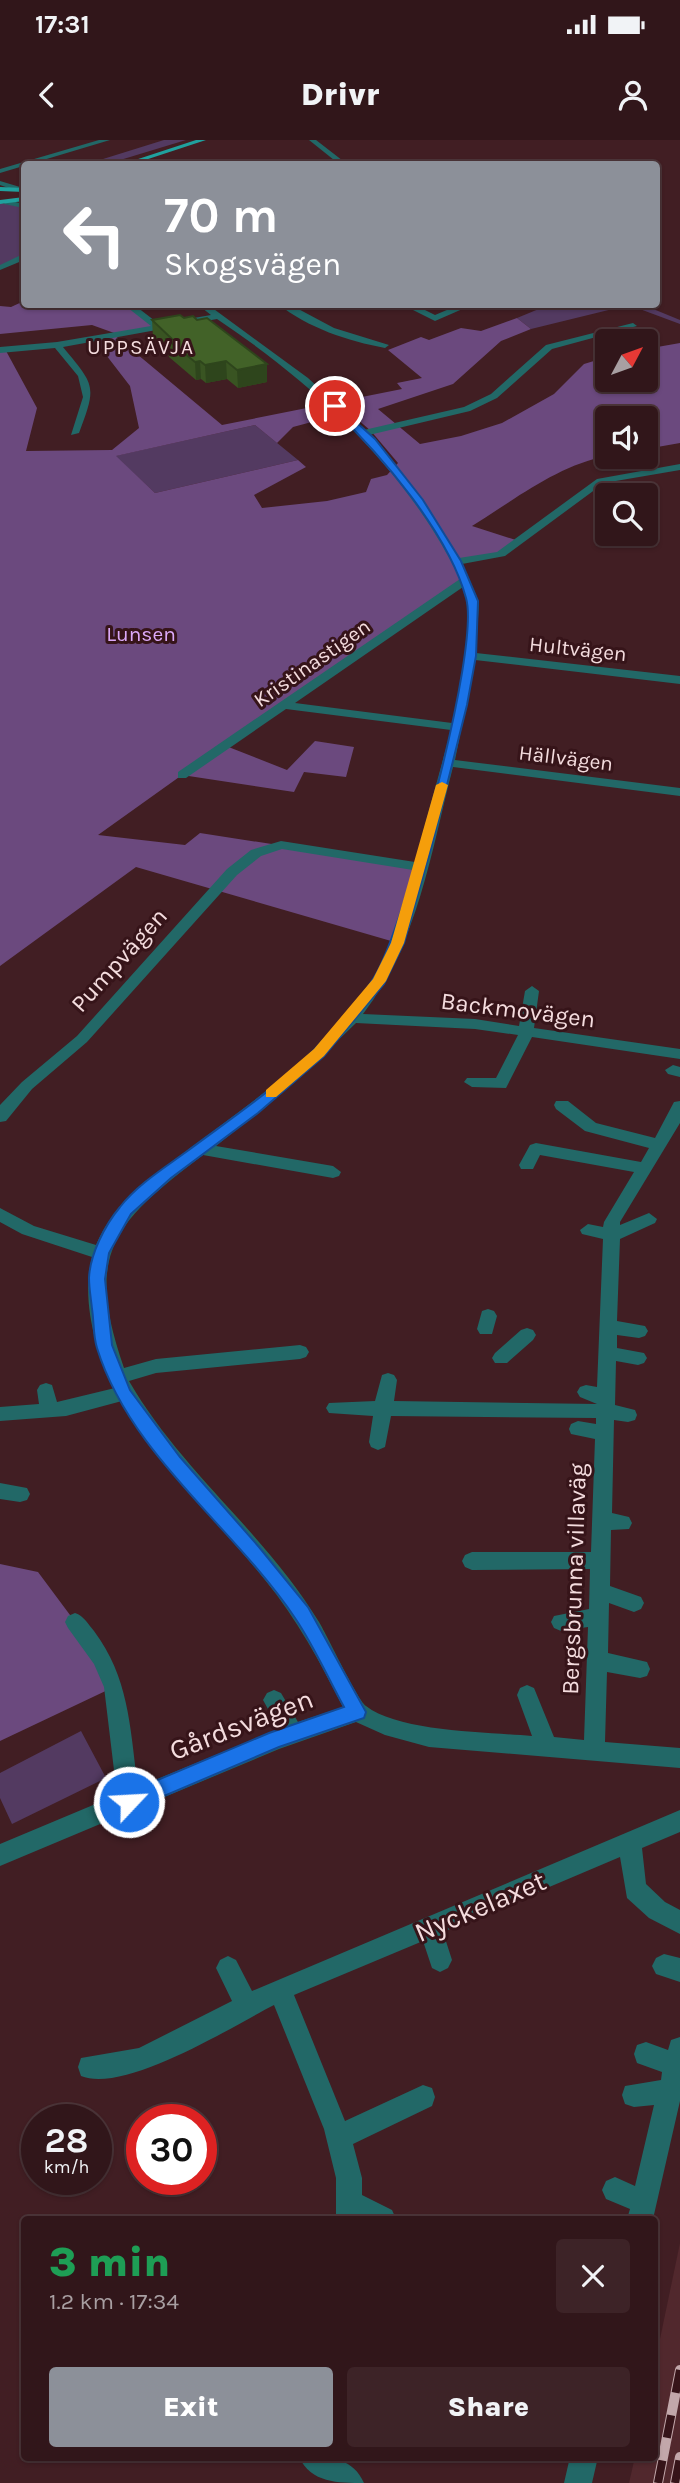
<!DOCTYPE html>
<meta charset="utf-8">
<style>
body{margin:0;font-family:Karla,sans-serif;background:#3d2327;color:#f1f3f6;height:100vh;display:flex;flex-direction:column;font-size:26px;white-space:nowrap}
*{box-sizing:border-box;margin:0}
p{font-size:23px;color:#a89fa2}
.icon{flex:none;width:38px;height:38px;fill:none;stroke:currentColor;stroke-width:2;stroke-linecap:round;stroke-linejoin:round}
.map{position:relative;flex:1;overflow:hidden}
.panel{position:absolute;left:21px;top:2076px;width:637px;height:245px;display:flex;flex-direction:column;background:#31161a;border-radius:7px;box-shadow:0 2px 5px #0004,0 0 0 2px #4c3539}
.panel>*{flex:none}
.top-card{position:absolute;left:21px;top:21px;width:639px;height:147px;border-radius:7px;box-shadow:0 2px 5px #0004,0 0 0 2px #4c3539;background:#8c9099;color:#fff;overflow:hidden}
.needle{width:46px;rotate:49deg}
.fabs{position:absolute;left:595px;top:189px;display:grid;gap:14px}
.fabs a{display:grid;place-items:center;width:63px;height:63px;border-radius:7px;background:#31161a;box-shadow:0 2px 5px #0004,0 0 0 2px #4c3539;font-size:35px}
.speed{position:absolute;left:21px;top:1964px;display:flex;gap:14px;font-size:35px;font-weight:700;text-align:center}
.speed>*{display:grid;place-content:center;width:91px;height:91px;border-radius:50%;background:#31161a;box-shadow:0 2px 5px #0004,0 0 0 2px #4c3539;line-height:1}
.speed small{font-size:18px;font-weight:400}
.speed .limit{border:10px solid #d22;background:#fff;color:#111}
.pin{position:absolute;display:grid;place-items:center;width:60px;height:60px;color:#fff;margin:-30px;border:4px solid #fff;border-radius:50%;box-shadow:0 2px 7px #0007}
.me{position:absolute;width:77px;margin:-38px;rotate:65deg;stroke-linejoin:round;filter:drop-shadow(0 0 5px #0008)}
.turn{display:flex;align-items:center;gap:24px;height:147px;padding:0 28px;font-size:32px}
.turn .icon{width:91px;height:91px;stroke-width:2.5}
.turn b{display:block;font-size:49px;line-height:60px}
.round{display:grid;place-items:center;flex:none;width:74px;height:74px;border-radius:7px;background:#3d2327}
.summary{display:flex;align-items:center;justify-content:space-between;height:119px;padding:0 28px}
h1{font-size:42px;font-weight:800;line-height:52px;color:#1e9e55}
.primary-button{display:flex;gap:14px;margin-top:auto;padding:14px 28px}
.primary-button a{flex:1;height:80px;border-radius:7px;background:#8c9099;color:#fff;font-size:28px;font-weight:800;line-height:80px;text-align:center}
.primary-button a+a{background:#3d2327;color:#f1f3f6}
.status{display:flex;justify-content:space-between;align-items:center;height:49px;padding:0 35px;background:#31161a;direction:ltr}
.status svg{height:19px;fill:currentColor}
header{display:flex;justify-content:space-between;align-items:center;height:91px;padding:0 28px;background:#31161a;font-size:32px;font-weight:800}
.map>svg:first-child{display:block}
.built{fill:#51282d}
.green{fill:#533a61}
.forest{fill:#6b497e;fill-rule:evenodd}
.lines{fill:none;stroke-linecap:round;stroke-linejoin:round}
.minor{fill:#226867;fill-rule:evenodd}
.major{fill:#20a19e;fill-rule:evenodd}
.rail-casing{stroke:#c2a7aa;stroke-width:10}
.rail{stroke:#361419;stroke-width:8;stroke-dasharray:23;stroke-linecap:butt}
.wall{fill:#395422}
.shaded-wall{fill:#2e451c}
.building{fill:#426228;stroke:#2e451c;stroke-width:2}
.route{fill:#1a73e8;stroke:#114b97;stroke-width:2}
.slow{fill:#f59e0b}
.labels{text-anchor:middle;stroke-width:6;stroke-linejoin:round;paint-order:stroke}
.far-neighbourhood-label{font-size:21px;letter-spacing:2px;fill:#f4dcde;stroke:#361419}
.far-park-label{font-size:21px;fill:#dca9f9;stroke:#361419}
.far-street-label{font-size:21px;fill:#f4dcde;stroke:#361419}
.street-label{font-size:24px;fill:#f4dcde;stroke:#361419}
.near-street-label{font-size:28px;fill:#f4dcde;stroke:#361419}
</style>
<div class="status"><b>17:31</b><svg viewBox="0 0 49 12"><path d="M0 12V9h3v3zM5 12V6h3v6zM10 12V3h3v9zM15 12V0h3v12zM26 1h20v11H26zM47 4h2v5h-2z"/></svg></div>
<header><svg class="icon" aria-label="back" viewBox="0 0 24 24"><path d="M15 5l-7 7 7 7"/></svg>Drivr<svg class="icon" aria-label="person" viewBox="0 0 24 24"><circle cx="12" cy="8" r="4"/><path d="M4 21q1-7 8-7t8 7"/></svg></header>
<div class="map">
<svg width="680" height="2343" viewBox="0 0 680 2343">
<rect width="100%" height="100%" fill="#411e23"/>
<!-- built -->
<path class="built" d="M680 2103V2343H629L635 2317H654L655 2223Z"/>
<!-- green -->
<path class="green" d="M164 0H186L107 24H87Z
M0 63 24 67V117L0 126Z
M641 164 680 180V184L629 165 531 189 517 178 546 166 543 165Z
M255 285 298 320 155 353 115 316Z
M81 1591 106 1638 12 1684 0 1658V1633Z"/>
<!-- forest -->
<path class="forest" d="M24 161V164L127 165 158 187 117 194 92 185 0 194V166L11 167Z
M517 178 531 189 501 201 453 244 378 269 420 304 461 296 502 283 554 254 584 224 607 217V240H646V209L680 203V303L646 309V278H607V316C558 325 514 360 472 386L519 401 501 414 456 421 464 441 226 606 287 630 315 601 354 607 346 637 304 632 294 652 182 635 98 695 185 705 200 693 420 727 398 803 136 727 0 826V210L5 209 37 268 26 311 112 310 139 288 130 246 93 198 113 194 222 285 402 249 397 243 422 238 388 210 421 197 429 200 461 188 481 191ZM349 272 371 291 398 323 387 335 371 339 366 352 327 361 262 368 254 355 306 327 298 320 155 353 116 316 255 285 277 303 293 287Z
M0 1424 38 1432 102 1518 114 1547 0 1601Z"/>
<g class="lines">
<!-- minor -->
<path class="minor" d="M99 0H110L0 33V29Z
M309 0H316L347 24H339Z
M0 41 20 47 21 49 17 51 0 45Z
M7 60 24 64V68L4 64Z
M21 115H24V120L0 130V125Z
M123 164H133L159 184 211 175 197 164H207L308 238 364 290 464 267 491 254 546 205 633 183 637 186 552 209 497 258 470 271 369 295 422 360 459 418 497 412 597 339 680 324V330L604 343 505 416 462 424 479 462 476 513 680 536V544L475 520 455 620 680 648V656L453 627C431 712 418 803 363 874L475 879 519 886 525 851 532 846 539 851 534 888 680 909V919L532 897 506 948 472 947 464 942 467 938H496L518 895 475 889 356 883 295 942 216 1006 333 1026 341 1032 339 1036 333 1038 203 1015C113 1083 84 1113 124 1228L156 1219 300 1205 306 1207 309 1212 306 1217 300 1219 156 1233 129 1241C181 1331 266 1394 319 1482 328 1497 357 1559 366 1566 399 1592 489 1592 532 1596L517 1555 520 1548 527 1545 534 1548 554 1597 584 1600 588 1487 561 1491 554 1488 551 1482 554 1476 589 1469 590 1429 472 1430 465 1427 462 1421 465 1415 472 1412H591L595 1299 571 1294 569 1289 571 1284 578 1281 596 1284V1278L391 1276 385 1307 378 1310 371 1307 369 1302 373 1276 329 1273 326 1268 329 1263 375 1261 382 1235 388 1233 394 1235 397 1240 394 1261 597 1264 580 1257 577 1252 580 1247 586 1245 597 1247 603 1099 582 1094 580 1090 588 1084 603 1087 604 1082 634 1032 540 1015 533 1029H521L519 1025 530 1005 536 1003 641 1022 649 1008 585 991 556 969 554 965 556 961H568L596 983 655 998 674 962 680 961V983L620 1082V1085L649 1073 657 1079 655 1083 620 1099 617 1181 645 1186 648 1191 645 1196 639 1198 617 1195V1208L644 1213 647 1218 644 1223 638 1225 616 1221 615 1265 635 1270 637 1275 635 1280 628 1282 614 1280 612 1373 629 1377 632 1383 629 1389 611 1390 610 1446 641 1457 644 1463 641 1469 634 1472 609 1463 608 1513 647 1522 650 1529 647 1536 640 1538 607 1532 605 1602 680 1608V1628L429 1607 385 1595 356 1582 279 1609 0 1726V1704L117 1655 104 1547 94 1524 68 1488 65 1482 68 1476 75 1473C84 1476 88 1484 94 1491 130 1539 130 1590 138 1647L279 1589 263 1560 267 1553 274 1550 281 1553 298 1582 343 1567C320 1522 297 1479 265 1440 217 1380 160 1328 122 1261L66 1276 0 1281V1267L39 1264 37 1250 40 1245 46 1243 52 1245 57 1262 115 1248C95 1213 81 1158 92 1117L22 1094 0 1082V1068L34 1086 96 1105C116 1058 160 1031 200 1001 266 952 341 899 381 825 396 796 405 762 413 730L282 709 261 716 237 735 87 902 32 949 6 981 0 982V965L22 942 77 896 227 729 251 710 281 701 415 722 451 590 286 569 186 638H178V632L460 439C407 330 316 245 217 179L63 207C95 246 97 245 79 293L71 295 83 257 78 236 55 208 0 213V207L57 202 151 186ZM463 447C476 484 461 545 452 583L295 563Z
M278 164H289L334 188 389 205 385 208C348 201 308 188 278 164Z
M401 164H413L435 175 461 164H474L435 181Z
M673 925 680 927V937L668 934 665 930Z
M488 1169 494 1171 497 1176 492 1194H480L477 1189 482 1171Z
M527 1188 533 1190 536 1195 533 1200 507 1223H495L492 1218 495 1213 521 1190Z
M0 1343 27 1348 30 1354 27 1360 20 1362 0 1359Z
M680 1670V1692L642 1708 646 1744 665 1762 680 1770V1794L649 1778 627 1758 620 1717 443 1792 452 1820 448 1828 440 1832 432 1828 423 1801 294 1855 345 1981 423 1945 432 1948 435 1957 432 1966 353 2004 362 2038V2055L392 2070 396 2079H336V2038L324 1989 274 1865C233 1886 125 1954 81 1936L78 1927 81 1918 139 1908 232 1861 216 1828 220 1820 228 1816 236 1820 252 1851Z
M664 1814 680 1818V1842L656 1834 652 1826 656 1818Z
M680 1897V1961L653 2079H627L630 2069 606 2059 602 2050 606 2041 615 2037 635 2046 654 1965 634 1967 625 1964 622 1955 625 1946 661 1940 662 1932 637 1923 634 1914 637 1905 646 1902 668 1910 671 1900Z
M299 2317C325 2317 352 2315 364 2343 338 2343 311 2343 299 2317Z
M570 2317H598L592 2343H564Z"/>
<!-- major -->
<path class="major" d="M196 0H206L133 24H123Z
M0 47 24 48V52L0 51Z
M24 57V61L0 64V60Z"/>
<!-- rail casing -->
<g class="rail-casing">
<path id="rail" d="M658 2343 680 2230
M675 2343 680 2317"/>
</g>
<!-- rail -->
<use href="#rail" class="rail"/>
</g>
<!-- wall -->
<path class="wall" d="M152 180 267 242 238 248 227 239 206 243 201 239 196 240 169 217 168 212 153 198Z"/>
<!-- shaded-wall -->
<path class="shaded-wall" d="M200 221 201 239 196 240 195 222Z
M226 221 227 239 206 243 205 225Z
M267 224V242L238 248 237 230Z"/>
<!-- building -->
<path class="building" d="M180 175 184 178 193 176 197 180 207 178 267 224 237 230 226 221 205 225 200 221 195 222 167 199H172L152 180Z"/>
<!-- route -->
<path class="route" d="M335 263 375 299 423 360 461 421 478 461 476 516 467 565 433 701 404 803 384 844 324 916 258 973 171 1038 131 1074 109 1113 105 1139 112 1205 130 1250 180 1317 259 1407 308 1467 366 1572 364 1578 279 1607 129 1671 122 1669 119 1662 122 1655 269 1593 344 1567C328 1538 314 1506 295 1478 234 1387 130 1315 97 1208 93 1196 94 1181 92 1169 91 1159 89 1148 89 1138 90 1114 105 1085 120 1067 137 1045 164 1028 186 1012 230 979 277 948 315 909 332 891 362 858 375 836 404 787 481 509 466 458 448 392 381 315 332 268Z"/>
<!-- slow -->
<path class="slow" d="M442 642 448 645 404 803 386 841 324 916 276 957H266V950L314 909 373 839 391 803 436 645Z"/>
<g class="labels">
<!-- far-neighbourhood labels -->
<g class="far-neighbourhood-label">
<text x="141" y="214">UPPSÄVJA</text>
</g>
<!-- far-park labels -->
<g class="far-park-label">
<text x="141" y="501">Lunsen</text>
</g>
<!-- far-street labels -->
<g class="far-street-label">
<text transform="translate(578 509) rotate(6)" y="7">Hultvägen</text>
<text transform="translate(312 523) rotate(-35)" y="7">Kristinastigen</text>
<text transform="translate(566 618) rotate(7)" y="7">Hällvägen</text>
</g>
<!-- street labels -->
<g class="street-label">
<text transform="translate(119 820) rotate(-48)" y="8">Pumpvägen</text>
<text transform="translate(518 870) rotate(7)" y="8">Backmovägen</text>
<text transform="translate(574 1439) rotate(-88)" y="8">Bergsbrunna villaväg</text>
</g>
<!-- near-street labels -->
<g class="near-street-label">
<text transform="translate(241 1584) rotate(-21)" y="10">Gårdsvägen</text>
<text transform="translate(480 1766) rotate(-23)" y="10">Nyckelaxet</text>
</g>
</g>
</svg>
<div class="fabs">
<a><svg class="needle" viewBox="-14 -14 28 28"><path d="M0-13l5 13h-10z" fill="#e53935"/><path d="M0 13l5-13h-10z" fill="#a89fa2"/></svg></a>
<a><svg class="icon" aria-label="sound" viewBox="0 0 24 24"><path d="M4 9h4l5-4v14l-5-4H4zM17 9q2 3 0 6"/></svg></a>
<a><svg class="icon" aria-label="search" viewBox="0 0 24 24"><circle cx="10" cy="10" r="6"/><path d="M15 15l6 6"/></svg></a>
</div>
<div class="speed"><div>28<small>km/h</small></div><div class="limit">30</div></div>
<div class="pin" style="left:335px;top:266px;background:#d93025"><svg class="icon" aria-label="arrive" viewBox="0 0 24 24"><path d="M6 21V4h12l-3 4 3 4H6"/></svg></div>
<svg class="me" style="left:129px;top:1662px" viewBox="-20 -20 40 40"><circle r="17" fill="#1a73e8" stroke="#fff" stroke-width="3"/><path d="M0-11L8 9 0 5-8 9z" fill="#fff"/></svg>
<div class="top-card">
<div class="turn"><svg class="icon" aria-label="left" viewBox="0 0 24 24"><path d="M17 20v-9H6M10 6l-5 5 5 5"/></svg><div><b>70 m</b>Skogsvägen</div></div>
</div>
<section class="panel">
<div class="summary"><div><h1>3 min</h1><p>1.2 km · 17:34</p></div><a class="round"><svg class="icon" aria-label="close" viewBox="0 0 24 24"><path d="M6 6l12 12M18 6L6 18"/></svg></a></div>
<div class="primary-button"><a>Exit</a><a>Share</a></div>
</section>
</div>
